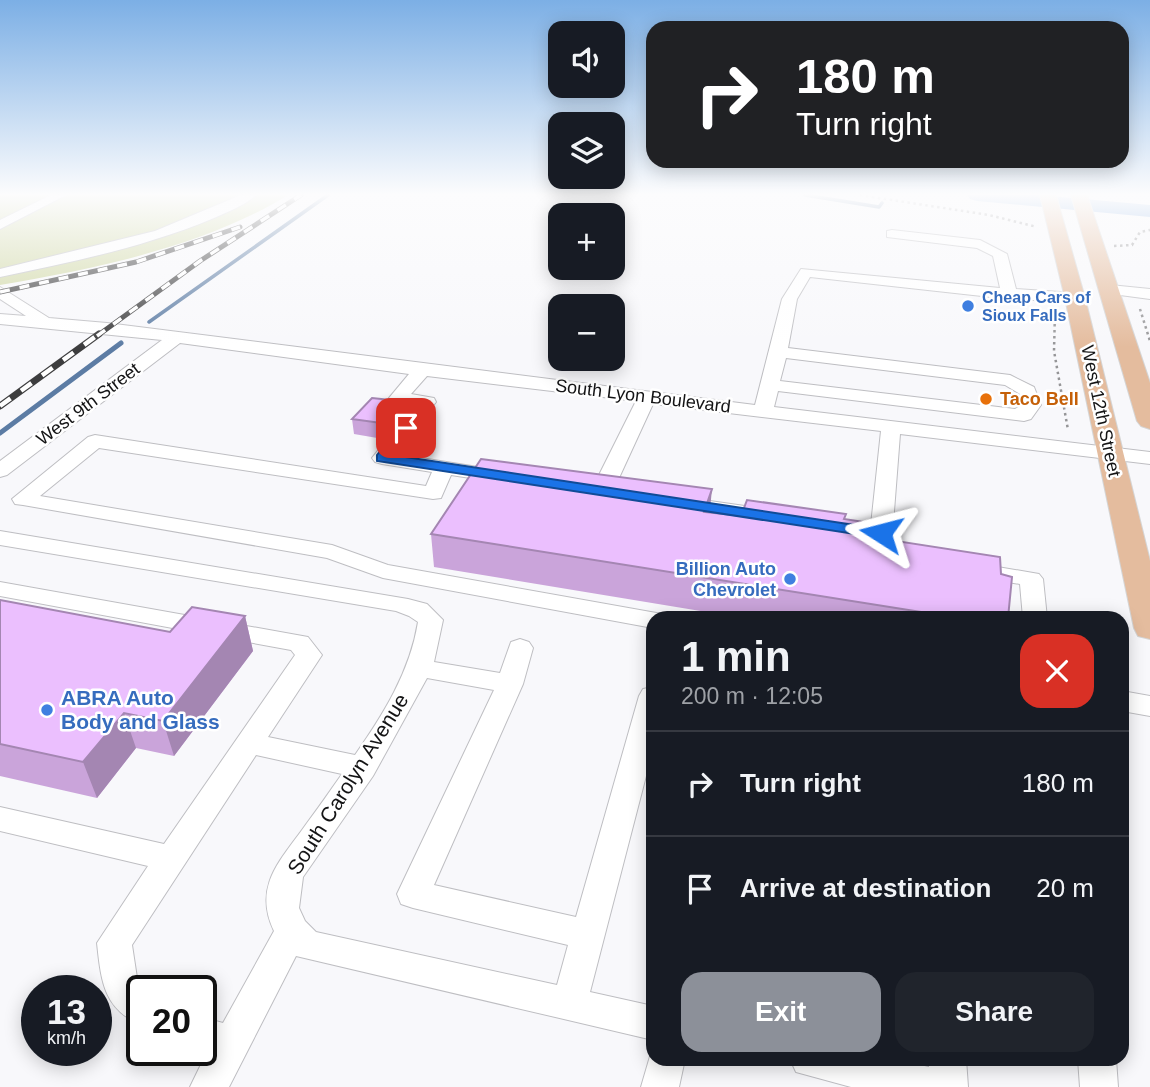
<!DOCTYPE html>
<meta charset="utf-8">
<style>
body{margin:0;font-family:Arial,sans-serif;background:#20242c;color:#f1f3f6;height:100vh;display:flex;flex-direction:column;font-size:26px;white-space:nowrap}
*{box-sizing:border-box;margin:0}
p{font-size:23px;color:#9ea1a6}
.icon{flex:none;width:38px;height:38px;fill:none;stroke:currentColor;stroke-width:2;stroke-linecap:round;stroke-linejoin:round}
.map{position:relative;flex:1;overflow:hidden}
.drawer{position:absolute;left:646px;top:611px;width:483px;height:455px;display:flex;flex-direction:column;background:#171b24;border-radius:21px;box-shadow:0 4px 18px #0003}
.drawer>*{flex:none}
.banner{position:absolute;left:646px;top:21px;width:483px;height:147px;border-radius:21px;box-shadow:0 4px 18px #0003;background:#202124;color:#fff;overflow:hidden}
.tools{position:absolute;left:548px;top:21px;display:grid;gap:14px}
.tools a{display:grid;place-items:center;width:77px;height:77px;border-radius:14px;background:#171b24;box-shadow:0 4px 18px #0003;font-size:35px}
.speed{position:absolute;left:21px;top:975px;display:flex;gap:14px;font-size:35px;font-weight:700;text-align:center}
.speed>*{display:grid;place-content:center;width:91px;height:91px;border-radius:50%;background:#171b24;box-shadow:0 4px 18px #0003;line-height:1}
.speed small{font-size:18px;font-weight:400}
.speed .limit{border:4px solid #111;border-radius:10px;background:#fff;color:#111}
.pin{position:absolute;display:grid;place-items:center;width:60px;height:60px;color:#fff;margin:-30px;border-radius:14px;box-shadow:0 4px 10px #0006}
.me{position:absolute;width:77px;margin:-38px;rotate:279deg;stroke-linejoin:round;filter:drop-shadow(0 0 5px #0008)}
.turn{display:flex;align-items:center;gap:24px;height:147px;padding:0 35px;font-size:32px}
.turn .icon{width:91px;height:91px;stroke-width:2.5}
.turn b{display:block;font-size:49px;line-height:60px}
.round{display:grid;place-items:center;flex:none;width:74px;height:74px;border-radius:21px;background:#20242c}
.overview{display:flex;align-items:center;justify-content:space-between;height:119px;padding:0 35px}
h1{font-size:42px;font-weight:800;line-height:52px}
.button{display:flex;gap:14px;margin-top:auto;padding:14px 35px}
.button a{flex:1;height:80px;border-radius:21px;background:#8c9099;color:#fff;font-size:28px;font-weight:800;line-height:80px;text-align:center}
.button a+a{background:#20242c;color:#f1f3f6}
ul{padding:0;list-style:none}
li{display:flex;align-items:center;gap:21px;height:105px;padding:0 35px;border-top:2px solid #363941}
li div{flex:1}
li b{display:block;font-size:26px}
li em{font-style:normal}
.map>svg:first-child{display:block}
.green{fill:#cfd7a3}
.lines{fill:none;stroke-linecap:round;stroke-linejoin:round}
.stream-far1{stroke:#5c7ca4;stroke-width:3.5}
.stream{stroke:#5c7ca4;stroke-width:5}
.river{fill:#7ba8e1;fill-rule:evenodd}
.minor-casing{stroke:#bebec2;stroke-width:2}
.major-casing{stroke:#d5d5d5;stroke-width:2}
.path{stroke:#959597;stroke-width:2.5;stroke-dasharray:2.5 3.5;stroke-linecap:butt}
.minor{fill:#fff;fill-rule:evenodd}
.major{fill:#e4bc9e;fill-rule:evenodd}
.rail-far1-casing{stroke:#3d3d3e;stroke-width:5}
.rail-casing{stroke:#3d3d3e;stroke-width:7}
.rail-far1{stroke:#fff;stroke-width:3.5;stroke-dasharray:10;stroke-linecap:butt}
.rail{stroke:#fff;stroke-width:4.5;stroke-dasharray:13;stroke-linecap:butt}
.wall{fill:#caa4da}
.shaded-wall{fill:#a486b2}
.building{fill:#ebbffe;stroke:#a486b2;stroke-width:2}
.route{fill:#1a73e8;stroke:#114b97;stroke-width:2}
.shop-dot{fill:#3f7fe0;stroke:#fff;stroke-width:2.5}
.food-dot{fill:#e8710a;stroke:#fff;stroke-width:2.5}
.labels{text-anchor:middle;stroke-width:5;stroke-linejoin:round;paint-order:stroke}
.far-shop-label{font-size:16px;font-weight:bold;fill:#366cbe;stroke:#fff;text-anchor:start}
.street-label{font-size:18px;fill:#141415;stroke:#fff}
.food-label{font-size:18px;font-weight:bold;fill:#c56008;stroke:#fff;text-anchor:start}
.shop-label{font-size:18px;font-weight:bold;fill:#366cbe;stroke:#fff;text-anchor:end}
.near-shop-label{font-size:21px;font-weight:bold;fill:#366cbe;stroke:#fff;text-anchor:start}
.near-street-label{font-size:21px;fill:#141415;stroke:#fff}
</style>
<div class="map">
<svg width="1150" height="1087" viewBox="0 0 1150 1087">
<rect width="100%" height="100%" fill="#f8f8fb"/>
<!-- green -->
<path class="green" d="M0 195H288C206 246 95 269 0 285Z"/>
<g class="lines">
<!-- stream-far1 -->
<path class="stream-far1" d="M805 195 879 207 882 203
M149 322 328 195"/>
<!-- stream -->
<path class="stream" d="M0 433 121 343"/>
<!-- river -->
<path class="river" d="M967 195H1040L1150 205V217L977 201 970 199Z"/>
<!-- minor casing -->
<g class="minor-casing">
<path id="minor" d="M51 195H66L0 229V220Z
M241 195H256C246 205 227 212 214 218 145 247 72 262 0 277V269L155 231Z
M892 230 980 240 1007 254 1016 289 1075 293 1083 298 1075 303 991 297 810 277 797 299 788 348 1010 375 1034 387 1041 405 1031 419 1024 421 778 391 774 407 1150 452V464L900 434 891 550 899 552 903 557 899 562 891 564 871 560 867 555 869 538 833 532 830 527 833 522 841 520 871 525 881 431 653 404 613 491 610 496H594L591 491 636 401 427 376 411 394 434 398 436 402 396 454 503 471 510 473 513 477 510 481 503 483 451 475 441 498 433 499 99 448 40 496 332 545 388 565 662 614 664 618H653V628L383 578 327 558 23 505 15 504 12 499 88 437 95 435 426 486 432 472 382 464 375 462 372 458 414 406 391 402 389 398 409 374 180 343 7 475 0 477V461L162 340 0 324V314L26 316 0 299V287L49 318 107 323 755 405 782 299 801 269 1000 288 993 256 977 248 887 237V231ZM786 358 1005 385 1020 394 1022 405 1015 409 780 381Z
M1110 285 1150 289V299L1105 293 1102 290 1105 287Z
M682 497 773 510 781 512 784 517 781 522 773 524 674 508 671 503 674 498Z
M0 531 408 599 427 604 443 620 434 662 500 673 511 642 520 639 529 642 533 648 523 684 434 885 576 917 639 696 643 689 653 687V749L590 992 653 1006V1040L296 956 229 1087H190L206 1054 194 1050H201V1017L223 1023 274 931C252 885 282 859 307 823 319 807 330 791 342 774L256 755 132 945 137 978 149 990H142V1025C103 1010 101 979 97 943L148 866 0 831V807L164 844 295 655 291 650 0 596V582L308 637 322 655 268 737 355 755C383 715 410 672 418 622L409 616 396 611 0 545ZM427 678 494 690 397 894 401 904 413 908 568 945 557 985 316 932 305 921 299 908 303 877 373 776Z
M980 564 1039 574 1043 579 1047 618H1023L1020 584 972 576 968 571 972 566Z
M1122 691 1150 696V716L1122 711Z
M653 1046V1059H685L679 1087H641Z
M790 1059H892L929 1067 928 1059H966L968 1087H851L796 1072Z
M1078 1059H1116L1118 1087H1080Z"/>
</g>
<!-- major casing -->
<g class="major-casing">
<path id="major" d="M1040 195H1056L1085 298 1150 561V639L1138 636 1134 628 1065 298Z
M1071 195H1087L1150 383V429L1141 426 1137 421Z"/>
</g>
<!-- path -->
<path class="path" d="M860 195 989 215 1037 227
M1114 246 1132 245 1140 232 1150 230
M1140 309 1150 341
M1055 312 1054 351 1068 430"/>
<!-- minor -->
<use href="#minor" class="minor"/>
<!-- major -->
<use href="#major" class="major"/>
<!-- rail-far1 casing -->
<g class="rail-far1-casing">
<path id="rail-far1" d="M0 292 136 262 240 227
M97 336 200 261 301 195"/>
</g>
<!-- rail casing -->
<g class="rail-casing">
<path id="rail" d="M0 406 99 334"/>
</g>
<!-- rail-far1 -->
<use href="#rail-far1" class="rail-far1"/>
<!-- rail -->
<use href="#rail" class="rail"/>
</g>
<!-- wall -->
<path class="wall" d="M400 401 402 416 383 439 354 434 352 419Z
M710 513 741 516 845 519 870 537 1001 574 1008 618H743L434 567 431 534Z
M0 600 170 632 245 616 253 651 174 756 136 748 97 798 0 776Z"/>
<!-- shaded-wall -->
<path class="shaded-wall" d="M400 401 402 416 383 439 381 423Z
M712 489 709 520 704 512Z
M245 616 253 651 174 756 163 721Z
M124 713 136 748 97 798 83 762Z"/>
<!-- building -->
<path class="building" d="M372 398 400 401 381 423 352 419Z
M481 459 712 489 704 512 741 516 747 500 846 514 844 519 871 523 870 537 1000 557 1001 574 1012 577 1008 618H959L431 534Z
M0 600 170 632 192 607 245 616 163 721 124 713 83 762 0 744Z"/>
<!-- sky -->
<linearGradient id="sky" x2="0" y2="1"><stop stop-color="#7cafe5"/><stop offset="0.56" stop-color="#fcfcfd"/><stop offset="1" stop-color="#fcfcfd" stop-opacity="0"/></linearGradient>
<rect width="1150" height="347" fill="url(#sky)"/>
<!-- route -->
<path class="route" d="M406 424 413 428 392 455 881 529 889 533 881 538 377 461V455L401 425Z"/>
<!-- markers -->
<g class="shop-dot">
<circle cx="968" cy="306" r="7"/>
<circle cx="790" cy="579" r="7"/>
<circle cx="47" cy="710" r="7"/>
</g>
<circle class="food-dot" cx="986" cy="399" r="7"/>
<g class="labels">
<!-- far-shop labels -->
<g class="far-shop-label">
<text x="982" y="303">Cheap Cars of<tspan x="982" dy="18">Sioux Falls</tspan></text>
</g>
<!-- street labels -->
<g class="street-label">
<text transform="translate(643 396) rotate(7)" y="6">South Lyon Boulevard</text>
<text transform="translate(88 404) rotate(-37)" y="6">West 9th Street</text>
<text transform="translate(1101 411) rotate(78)" y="6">West 12th Street</text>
</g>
<!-- food labels -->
<g class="food-label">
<text x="1000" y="405">Taco Bell</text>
</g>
<!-- shop labels -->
<g class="shop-label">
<text x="776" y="575">Billion Auto<tspan x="776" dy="21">Chevrolet</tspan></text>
</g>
<!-- near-shop labels -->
<g class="near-shop-label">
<text x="61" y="705">ABRA Auto<tspan x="61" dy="24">Body and Glass</tspan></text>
</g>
<!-- near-street labels -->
<g class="near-street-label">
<text transform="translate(348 784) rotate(-58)" y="7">South Carolyn Avenue</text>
</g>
</g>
</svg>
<div class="tools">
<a><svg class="icon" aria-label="sound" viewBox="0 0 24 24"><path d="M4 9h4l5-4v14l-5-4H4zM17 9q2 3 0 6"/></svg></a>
<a><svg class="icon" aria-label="layers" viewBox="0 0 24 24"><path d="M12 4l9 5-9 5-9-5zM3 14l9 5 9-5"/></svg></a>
<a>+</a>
<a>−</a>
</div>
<div class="speed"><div>13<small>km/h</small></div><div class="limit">20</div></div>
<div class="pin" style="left:406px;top:428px;background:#d93025"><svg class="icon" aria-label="arrive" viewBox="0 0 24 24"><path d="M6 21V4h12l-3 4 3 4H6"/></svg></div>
<svg class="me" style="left:881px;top:533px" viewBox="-20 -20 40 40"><path d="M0-17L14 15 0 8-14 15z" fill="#1a73e8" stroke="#fff" stroke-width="4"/></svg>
<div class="banner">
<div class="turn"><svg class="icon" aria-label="right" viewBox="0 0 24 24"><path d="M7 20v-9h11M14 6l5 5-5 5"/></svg><div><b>180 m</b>Turn right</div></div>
</div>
<section class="drawer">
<div class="overview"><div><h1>1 min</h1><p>200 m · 12:05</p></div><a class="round" style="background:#d93025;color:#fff"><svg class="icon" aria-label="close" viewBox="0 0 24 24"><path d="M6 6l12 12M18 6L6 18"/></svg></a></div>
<ul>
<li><svg class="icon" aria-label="right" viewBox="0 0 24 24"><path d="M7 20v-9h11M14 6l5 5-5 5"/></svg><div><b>Turn right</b></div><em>180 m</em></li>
<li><svg class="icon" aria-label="arrive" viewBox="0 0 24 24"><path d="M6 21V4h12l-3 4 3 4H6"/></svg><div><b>Arrive at destination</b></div><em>20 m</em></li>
</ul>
<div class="button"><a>Exit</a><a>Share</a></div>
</section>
</div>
